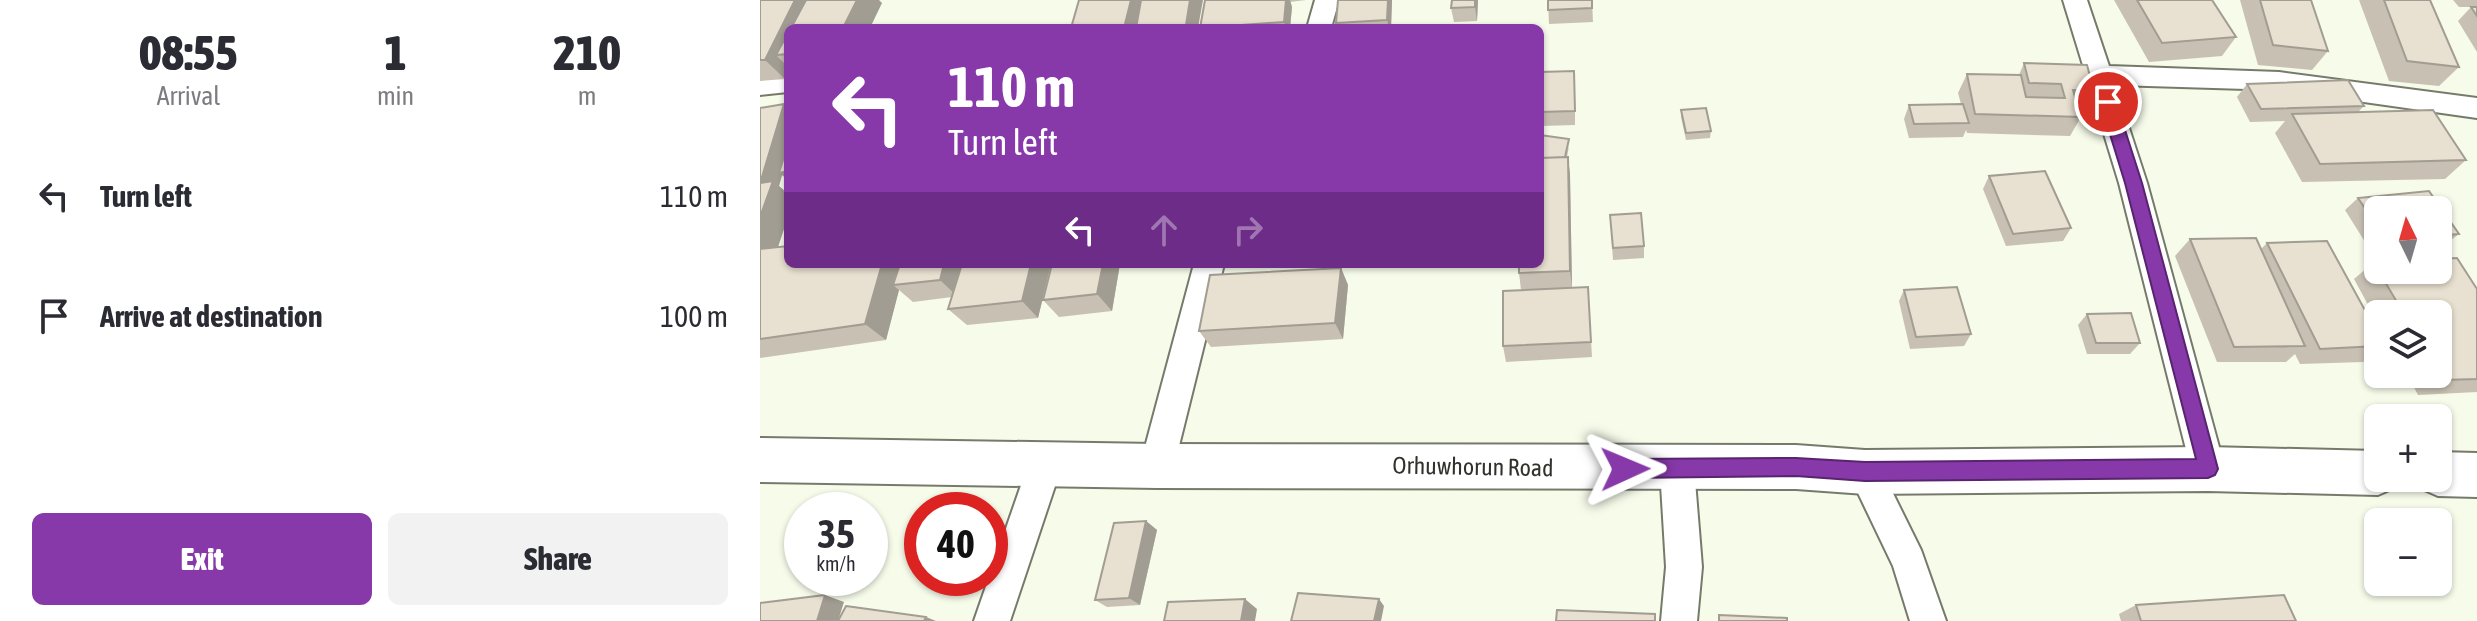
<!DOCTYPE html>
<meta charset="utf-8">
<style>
body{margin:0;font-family:"Asap Condensed",sans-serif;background:#f2f2f3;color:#2b2b33;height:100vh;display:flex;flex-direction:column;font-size:30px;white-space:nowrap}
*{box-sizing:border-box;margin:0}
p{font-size:26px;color:#7c7c81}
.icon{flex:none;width:44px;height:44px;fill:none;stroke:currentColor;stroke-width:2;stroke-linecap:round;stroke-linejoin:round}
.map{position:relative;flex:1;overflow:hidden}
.side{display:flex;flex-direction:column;background:#fff;width:760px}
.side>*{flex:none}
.guide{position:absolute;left:24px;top:24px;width:760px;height:244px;border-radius:12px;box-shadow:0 2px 6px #0004;background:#8738a9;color:#fff;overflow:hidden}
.needle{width:52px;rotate:355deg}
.tools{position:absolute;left:1604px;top:196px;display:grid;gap:16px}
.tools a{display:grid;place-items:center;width:88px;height:88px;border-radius:12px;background:#fff;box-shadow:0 2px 6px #0004;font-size:40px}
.speed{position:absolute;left:24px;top:492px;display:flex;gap:16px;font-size:40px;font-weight:700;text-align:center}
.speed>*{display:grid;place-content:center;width:104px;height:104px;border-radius:50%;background:#fff;box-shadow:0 2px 6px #0004;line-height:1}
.speed small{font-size:20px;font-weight:400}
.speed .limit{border:12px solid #d22;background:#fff;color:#111}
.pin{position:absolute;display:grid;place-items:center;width:68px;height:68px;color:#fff;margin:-34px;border:4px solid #fff;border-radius:50%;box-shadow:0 2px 8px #0007}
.me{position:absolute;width:88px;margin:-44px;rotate:89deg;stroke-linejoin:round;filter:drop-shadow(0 0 6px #0008)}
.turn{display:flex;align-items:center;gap:28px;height:168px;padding:0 32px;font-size:36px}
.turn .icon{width:104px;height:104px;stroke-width:2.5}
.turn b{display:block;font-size:56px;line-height:68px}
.lanes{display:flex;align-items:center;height:76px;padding:0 32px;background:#0003;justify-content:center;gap:40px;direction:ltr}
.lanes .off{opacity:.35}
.eta{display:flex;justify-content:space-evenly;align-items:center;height:136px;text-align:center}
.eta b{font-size:48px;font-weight:800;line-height:56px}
.action{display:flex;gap:16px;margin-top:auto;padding:16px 32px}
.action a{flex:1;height:92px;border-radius:12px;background:#8738a9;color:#fff;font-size:32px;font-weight:800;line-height:92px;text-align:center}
.action a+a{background:#f2f2f3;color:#2b2b33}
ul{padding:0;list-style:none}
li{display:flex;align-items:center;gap:24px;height:120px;padding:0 32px}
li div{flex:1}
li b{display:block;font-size:30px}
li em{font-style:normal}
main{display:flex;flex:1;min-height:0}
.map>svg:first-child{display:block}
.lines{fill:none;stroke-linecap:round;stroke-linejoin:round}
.street-casing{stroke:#767a6b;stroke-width:4}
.secondary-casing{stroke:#767a6b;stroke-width:4}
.street{fill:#fff;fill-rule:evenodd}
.secondary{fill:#fff;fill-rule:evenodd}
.wall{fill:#c8c1b3}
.shaded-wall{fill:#a29d92}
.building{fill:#e8e0d0;stroke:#a29d92;stroke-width:2}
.route{fill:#8738a9;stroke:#58246e;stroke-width:2}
.labels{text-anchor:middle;stroke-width:8;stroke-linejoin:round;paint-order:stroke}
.street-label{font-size:24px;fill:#30322b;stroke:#fff}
</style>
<main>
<section class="side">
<div class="eta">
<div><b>08:55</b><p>Arrival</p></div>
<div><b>1</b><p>min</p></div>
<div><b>210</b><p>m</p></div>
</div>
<ul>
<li><svg class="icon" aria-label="left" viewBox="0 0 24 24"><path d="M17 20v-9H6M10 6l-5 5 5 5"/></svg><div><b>Turn left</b></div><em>110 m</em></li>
<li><svg class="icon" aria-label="arrive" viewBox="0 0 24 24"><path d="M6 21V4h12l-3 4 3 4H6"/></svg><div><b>Arrive at destination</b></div><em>100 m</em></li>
</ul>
<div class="action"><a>Exit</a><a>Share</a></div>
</section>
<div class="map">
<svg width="1717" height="621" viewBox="0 0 1717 621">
<rect width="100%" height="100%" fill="#f6fbea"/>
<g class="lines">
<!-- street casing -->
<g class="street-casing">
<path id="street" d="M555 0H579L571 28H547Z
M1303 0H1327L1349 66 1519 72 1717 98V118L1519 90 1355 85 1387 183 1465 469 1460 480 1448 485 1436 480 1431 469 1359 183Z
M28 74V92L0 95V77Z
M434 264H464L414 466 409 477 397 481 385 477 380 466Z
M285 450 297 454 302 465 250 621H214L268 465 273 454Z
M917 452 929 457 934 468 942 567 937 621H901L906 567 900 468 905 457Z
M1105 456 1117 461 1161 550 1186 621H1150L1133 566 1088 472 1093 461Z"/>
</g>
<!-- secondary casing -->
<g class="secondary-casing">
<path id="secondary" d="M0 438 397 444 1036 445 1105 450 1448 447 1618 451V478H1639L1634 488 1618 495 1448 491 1105 494 1036 489 397 488 0 482Z
M1678 452 1717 453V497L1678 496 1662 489 1656 478H1678Z"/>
</g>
<!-- street -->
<use href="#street" class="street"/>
<!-- secondary -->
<use href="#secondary" class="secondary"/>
</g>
<!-- wall -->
<path class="wall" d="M0 0 122 3 28 28V72L25 79 0 81Z
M319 0 438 28H311Z
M445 0H546L530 2 532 7 530 28H440Z
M578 0H632L631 28H578L576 23Z
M692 0H718L717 21 694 22 691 8Z
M788 0H832L833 22 789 24Z
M1354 0H1452L1476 37 1462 56 1389 62Z
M1480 0H1551L1568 51 1552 70 1498 65Z
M1599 0H1670L1699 67 1679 86 1629 81Z
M1693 0H1717V52L1698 21 1711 7H1699Z
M1264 63 1334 91 1323 110H1319L1321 117 1310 136 1207 133 1206 130 1203 137 1149 138 1144 119 1149 105 1201 104 1198 93 1207 74 1259 75Z
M780 72 815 85V125L780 126Z
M1487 84 1604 106 1598 112 1706 160 1685 179 1542 182 1515 133 1525 121 1490 122 1477 97Z
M0 108H28V180L22 175 19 186 28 194V217L18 247 291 264 278 318 207 325 188 309 192 297 153 302 139 290 126 340 0 358Z
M921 110 951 131 950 138 926 140 921 117Z
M809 146 807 157H808L810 175 812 287H828L832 357 746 362 743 346 761 290 759 273Z
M1229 176 1311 228 1303 241 1246 246 1223 189Z
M1669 191 1699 234 1683 246 1678 247V210H1618V252L1612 253 1585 210 1598 198Z
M850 215 884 246V258L853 260Z
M1430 239 1501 249 1507 243 1618 334V351L1603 362 1540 364 1535 354 1526 362H1457L1415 256Z
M1614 262 1717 289V392L1658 395 1647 374H1678V314H1618V323L1594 279Z
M292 264H360L352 311 299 317 283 300Z
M581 268 588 285 583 339 451 347 439 331Z
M1144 290 1211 334 1204 346 1150 349 1139 301Z
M1327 314 1380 343 1370 354H1327L1318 325Z
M386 521 397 530 380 605 347 607 335 600Z
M1376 605 1536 621H1361L1359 614Z"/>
<!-- shaded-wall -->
<path class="shaded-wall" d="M35 0H63L49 28H28V54L16 55 28 67V72L25 79 5 60Z
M97 0H119L122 3 110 28H83Z
M371 0H386L379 28H364Z
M430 0H443L438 28H428L426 25Z
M526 0H530L532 7 530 28H526L524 22Z
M628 0H632L631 28H629L627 20Z
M715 0H718L717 21 715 7Z
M24 104 28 108V180L22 175 19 186 28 194V217L0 300V177Z
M808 157 810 175 812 288 810 271Z
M122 264H146L133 285 139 290 126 340 105 324Z
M184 264H207L198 297 180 280Z
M271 264H291L278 318 262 301Z
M343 264H360L352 311 337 294Z
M581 268 588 285 583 339 575 323Z
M386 521 397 530 380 605 369 598Z
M65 595 84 602 78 621H57Z
M485 599 497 609 495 621H481Z
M619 599 624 606 621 621H614Z
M166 617 176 621H164Z"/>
<!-- building -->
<path class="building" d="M0 0H35L5 60H0Z
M46 0H97L83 28H31Z
M319 0H371L364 28H311Z
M381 0H430L426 25 376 28Z
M445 0H526L524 22 440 28Z
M578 0H628L627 20 576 23Z
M692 0H715V7L691 8Z
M788 0H832V8L788 10Z
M1377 0H1452L1476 37 1402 43Z
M1500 0H1551L1568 51 1513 45Z
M1624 0H1670L1699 67 1647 61Z
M1711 7H1717V16Z
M28 33V54L16 55Z
M1264 63 1327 65 1334 91 1313 90 1321 117 1215 114 1207 74 1261 75 1266 97 1305 98 1301 84 1269 83Z
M814 71 815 111 780 112V72Z
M1588 80 1604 106 1501 109 1487 84Z
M24 104 2 177H0V108Z
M1203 104 1209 123 1154 124 1149 105Z
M946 108 951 131 926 133 921 110Z
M1673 110 1706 160 1560 164 1532 114Z
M780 135 809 139 805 157 780 158Z
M28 144V171L19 173Z
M808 157 810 271 759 273V264H780V158Z
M1285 171 1311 228 1253 234 1229 176Z
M13 181 0 217V183Z
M1669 191 1699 234 1678 236V210H1618V227L1598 198Z
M881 213 884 246 853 248 850 215Z
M1496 238 1545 346 1474 347 1430 239Z
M1567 241 1618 334V346L1560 349 1507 243Z
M28 246V264H122L105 324 0 339V249Z
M1697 258 1717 289V379L1682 380 1678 373V314H1644L1618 270H1678V259Z
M140 264H184L180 280 133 285Z
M202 264H271L262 301 188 309Z
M292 264H343L337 294 283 300Z
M581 268 575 323 439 331 450 275Z
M828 287 831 342 743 346V291Z
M1197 287 1211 334 1156 337 1144 290Z
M1371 313 1380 343H1336L1327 314Z
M386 521 369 598 335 600 354 523Z
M538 593 619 599 614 621H531Z
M65 595 57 621H0V603Z
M1524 595 1536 621H1381L1376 605Z
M485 599 481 621H404L408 602Z
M86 606 166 617 164 621H78Z
M797 610 895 614V621H796Z
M959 615 1027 618V621H959Z"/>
<!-- route -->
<path class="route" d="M1348 96 1356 102 1382 183 1458 469 1455 475 1448 478 1105 481 1036 476 865 478 858 475 855 469 858 462 865 459 1036 458 1105 462 1436 459 1365 183 1340 102Z"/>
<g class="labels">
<!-- street labels -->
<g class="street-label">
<text transform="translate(713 467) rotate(1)" y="8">Orhuwhorun Road</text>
</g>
</g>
</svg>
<div class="tools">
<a><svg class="needle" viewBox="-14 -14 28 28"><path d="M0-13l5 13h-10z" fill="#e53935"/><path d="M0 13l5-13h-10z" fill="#7c7c81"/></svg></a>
<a><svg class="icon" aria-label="layers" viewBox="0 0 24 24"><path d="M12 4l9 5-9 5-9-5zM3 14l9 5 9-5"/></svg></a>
<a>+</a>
<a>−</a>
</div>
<div class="speed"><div>35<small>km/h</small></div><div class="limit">40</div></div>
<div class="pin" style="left:1348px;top:102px;background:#d93025"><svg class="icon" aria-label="arrive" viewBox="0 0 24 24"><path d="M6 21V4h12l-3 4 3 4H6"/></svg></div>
<svg class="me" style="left:865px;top:469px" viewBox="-20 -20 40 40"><path d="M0-17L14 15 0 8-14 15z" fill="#8738a9" stroke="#fff" stroke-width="4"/></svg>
<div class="guide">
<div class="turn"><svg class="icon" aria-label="left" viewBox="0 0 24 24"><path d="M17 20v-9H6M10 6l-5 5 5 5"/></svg><div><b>110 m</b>Turn left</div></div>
<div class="lanes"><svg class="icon" aria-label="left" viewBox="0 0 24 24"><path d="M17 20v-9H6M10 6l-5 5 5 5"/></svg><svg class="icon off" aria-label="ahead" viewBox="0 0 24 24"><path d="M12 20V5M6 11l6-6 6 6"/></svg><svg class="icon off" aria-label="right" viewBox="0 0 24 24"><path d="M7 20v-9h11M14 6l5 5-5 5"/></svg></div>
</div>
</div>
</main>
